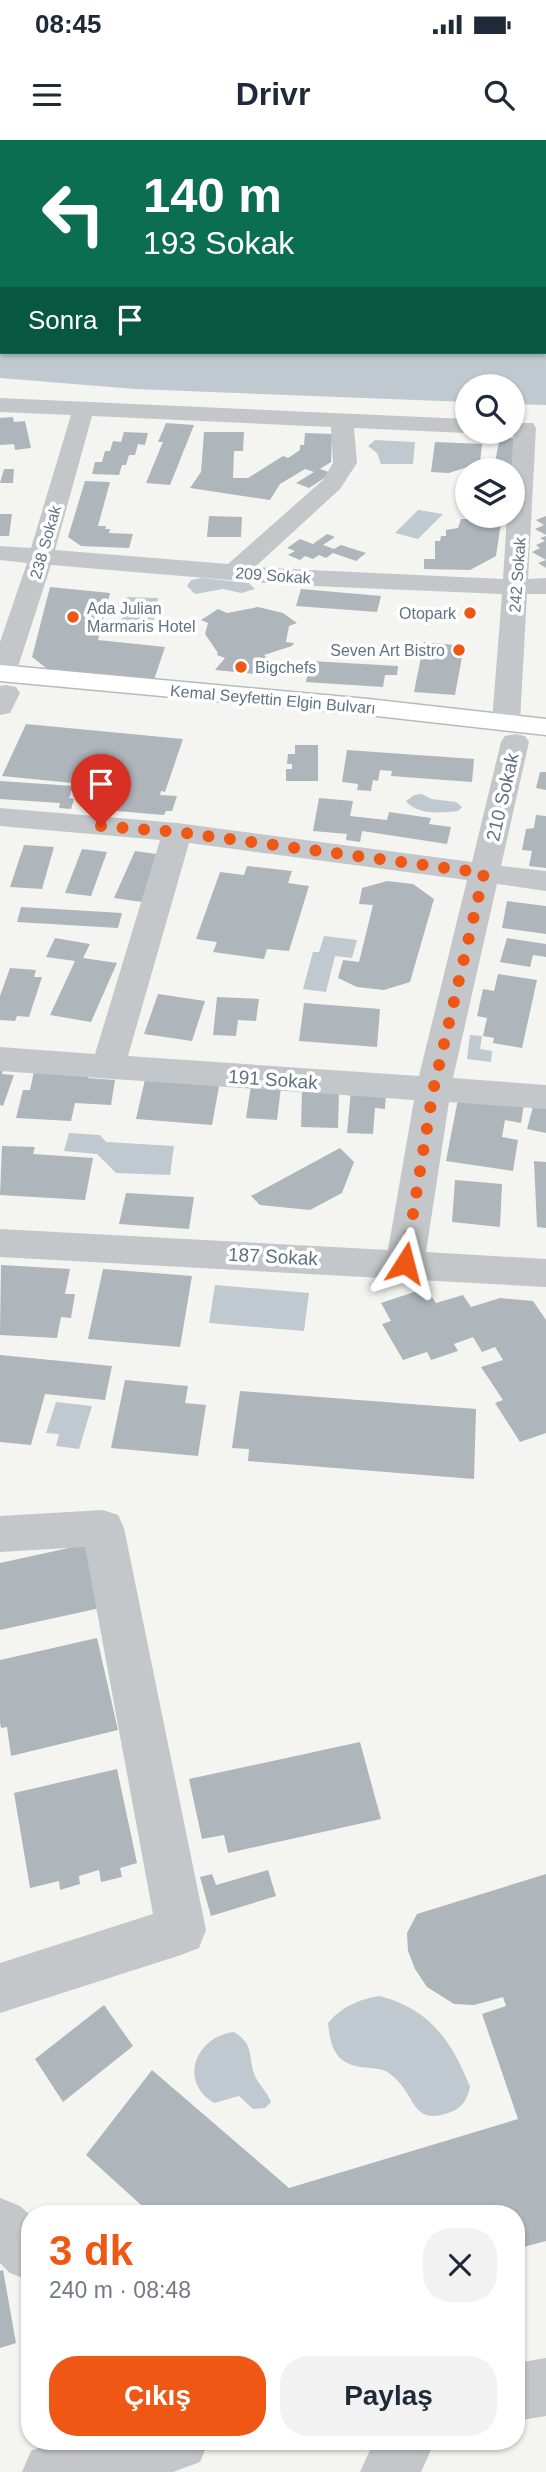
<!DOCTYPE html>
<html lang="tr">
<meta charset="utf-8">
<style>
body{margin:0;font-family:Arial,sans-serif;background:#f2f2f3;color:#1f2937;height:100vh;display:flex;flex-direction:column;font-size:26px;white-space:nowrap}
*{box-sizing:border-box;margin:0}
p{font-size:23px;color:#747a83}
.icon{flex:none;width:38px;height:38px;fill:none;stroke:currentColor;stroke-width:2;stroke-linecap:round;stroke-linejoin:round}
.map{position:relative;flex:1;overflow:hidden}
.panel{position:absolute;left:21px;top:2065px;width:504px;height:245px;display:flex;flex-direction:column;background:#fff;border-radius:28px;box-shadow:0 2px 5px #0004}
.panel>*{flex:none}
.top-card{position:absolute;left:0px;top:0px;width:546px;height:214px;box-shadow:0 2px 5px #0004;background:#0b6e4f;color:#fff;overflow:hidden}
.controls{position:absolute;left:455px;top:234px;display:grid;gap:14px}
.controls a{display:grid;place-items:center;width:70px;height:70px;border-radius:50%;background:#fff;box-shadow:0 2px 5px #0004;font-size:35px}
.pin{position:absolute;display:grid;place-items:center;width:60px;height:60px;color:#fff;margin:-72px -30px;border-radius:50% 50% 50% 0;rotate:-45deg;box-shadow:0 0 7px #0007}
.pin .icon{rotate:45deg}
.me{position:absolute;width:77px;margin:-38px;rotate:9deg;stroke-linejoin:round;filter:drop-shadow(0 0 5px #0008)}
.turn{display:flex;align-items:center;gap:24px;height:147px;padding:0 28px;font-size:32px}
.turn .icon{width:91px;height:91px;stroke-width:2.5}
.turn b{display:block;font-size:49px;line-height:60px}
.then{display:flex;align-items:center;height:66px;padding:0 28px;background:#0003;gap:14px;font-size:26px}
.round{display:grid;place-items:center;flex:none;width:74px;height:74px;border-radius:28px;background:#f2f2f3}
.summary{display:flex;align-items:center;justify-content:space-between;height:119px;padding:0 28px}
h1{font-size:42px;font-weight:700;line-height:52px;color:#ef5715}
.primary-button{display:flex;gap:14px;margin-top:auto;padding:14px 28px}
.primary-button a{flex:1;height:80px;border-radius:28px;background:#ef5715;color:#fff;font-size:28px;font-weight:700;line-height:80px;text-align:center}
.primary-button a+a{background:#f2f2f3;color:#1f2937}
.status{display:flex;justify-content:space-between;align-items:center;height:49px;padding:0 35px;background:#fff;direction:ltr}
.status svg{height:19px;fill:currentColor}
header{display:flex;justify-content:space-between;align-items:center;height:91px;padding:0 28px;background:#fff;font-size:32px;font-weight:700}
.map>svg:first-child{display:block}
.water{fill:#bfc9cf;fill-rule:evenodd}
.building{fill:#aeb5bb}
.lines{fill:none;stroke-linecap:round;stroke-linejoin:round}
.major-casing{stroke:#b6babe;stroke-width:3}
.minor{fill:#c3c7ca;fill-rule:evenodd}
.major{fill:#fff;fill-rule:evenodd}
.route{stroke:#ef5715;stroke-width:12;stroke-dasharray:0 21.6}
.poi-dot{fill:#ef5715;stroke:#fff;stroke-width:2.5}
.labels{text-anchor:middle;stroke-width:7;stroke-linejoin:round;paint-order:stroke}
.far-street-label{font-size:16px;fill:#617283;stroke:#fff}
.far-poi-label{font-size:16px;fill:#617283;stroke:#fff;text-anchor:start}
.street-label{font-size:19px;fill:#617283;stroke:#fff}
</style>
<div class="status"><b>08:45</b><svg viewBox="0 0 49 12"><path d="M0 12V9h3v3zM5 12V6h3v6zM10 12V3h3v9zM15 12V0h3v12zM26 1h20v11H26zM47 4h2v5h-2z"/></svg></div>
<header><svg class="icon" aria-label="menu" viewBox="0 0 24 24"><path d="M4 6h16M4 12h16M4 18h16"/></svg>Drivr<svg class="icon" aria-label="search" viewBox="0 0 24 24"><circle cx="10" cy="10" r="6"/><path d="M15 15l6 6"/></svg></header>
<div class="map">
<svg width="546" height="2332" viewBox="0 0 546 2332">
<rect width="100%" height="100%" fill="#f4f5f0"/>
<!-- water -->
<path class="water" d="M0 0H546V265L513 264V247H467V262L135 249 0 238ZM2 2H544V212H2Z
M375 300 415 302 413 324H381L377 313 368 306Z
M418 370 443 374 418 399 395 393Z
M202 438 249 443 255 449 241 453 223 449 195 454 187 446 191 440Z
M127 457 158 458 152 488 120 487Z
M421 654 432 659 456 662 462 667 458 671C442 673 416 675 406 661L414 655Z
M324 796 357 800 352 818 335 816 326 852 303 849 313 812H319Z
M470 895 482 896 480 909 492 911 491 922 467 919Z
M69 993 100 995 106 1002 174 1006 170 1035 116 1033 97 1014 64 1011Z
M215 1145 309 1153 304 1191 209 1183Z
M56 1262 92 1266 79 1309 56 1306 59 1294 46 1293Z
M379 1856C429 1868 452 1901 470 1947 468 1958 462 1968 451 1972 410 1988 417 1953 390 1934 384 1929 378 1929 370 1928 338 1926 331 1913 328 1883 343 1866 358 1860 379 1856Z
M234 1892C256 1905 247 1919 256 1938 261 1947 267 1952 271 1962L265 1968 253 1969 239 1956 214 1963C177 1941 197 1896 234 1892Z"/>
<!-- building -->
<path class="building" d="M13 277 14 282 25 281 31 308 15 310 14 304 0 305V278Z
M166 283 194 285 170 345 146 343 163 302H158Z
M124 292 148 293 145 305 138 304 135 315H129L126 325H122L119 335 92 334 95 322H102L105 311H110L113 301 121 302Z
M204 292H244L243 311H234L233 338H248L283 316 288 318 300 310V305H304L305 293 332 294 331 322 320 329 332 333 309 348 296 343 314 332 305 329 280 344 270 360 190 348 201 332Z
M500 297 522 299 518 329 494 327Z
M435 302 482 304 480 323 449 333 431 332Z
M4 329H14L13 343H0Z
M85 341 110 342 98 386H106L105 389H110L109 393 133 394 129 408 81 406 68 397Z
M0 374H12L9 396H0Z
M209 376 242 377 241 397H207Z
M481 376H502L496 416 470 430 424 429V419H435V401H440L441 396H446V390L458 388 461 379H478Z
M546 376V395L535 389 544 385 536 380Z
M327 394 335 397 323 405 334 409 341 405 366 413 356 421 333 413 326 418 319 415 313 419 305 416 300 420 288 415 295 411 287 408 300 399 313 404Z
M546 396V428L538 423 546 420 532 412 540 408 536 405 545 401 540 398Z
M50 447 110 453 98 500 165 507 154 540 50 531 32 517Z
M301 449 381 456 377 472 296 466Z
M258 467 283 473 297 483 289 486 286 502 294 503 292 506 264 515 278 529 257 534 215 530 225 518 217 515 218 513 205 494 208 483 201 480 218 469 227 473Z
M424 502 464 506 455 555 414 552Z
M310 521 398 526 397 535H385L383 547 306 542Z
M26 584 183 599 165 652 161 651 160 655 177 656 172 671H166L164 675 93 669 94 666 90 665 94 652 111 651 113 647 2 636Z
M295 605H318V641H286V629H292V624H287L288 614H295Z
M347 610 474 619 472 642 391 636 392 631 380 630 378 641 373 640 371 651 357 650 358 644 342 642Z
M540 632H546V650L536 648Z
M0 641 73 646 69 658 74 659 71 669 59 668 60 663 0 659Z
M319 658 353 661 350 676 387 680 389 672 431 678 429 684 451 687 447 704 362 691 360 702 346 700 347 694 313 691Z
M536 675 546 676V728L529 726 532 711 522 710 526 689 534 688Z
M24 705 54 707 42 749 10 747Z
M82 709 107 712 91 756 65 753Z
M135 711 163 715 142 762 114 758Z
M247 726 292 731 288 743 309 746 289 811 267 809 264 819 213 812 217 802 196 799 220 732 244 735Z
M387 741 413 744 434 759 410 842 384 850 357 847 338 838 343 820 359 822 373 765 359 764 362 748Z
M507 761 546 766V794L502 788Z
M21 767 122 773 118 788 17 782Z
M55 798 90 804 83 818 117 823 91 882 50 875 75 821 46 817Z
M507 798 546 804V817L533 815 530 827 500 822Z
M10 828 36 830 34 837H42L29 877 17 876 15 881 0 880V856Z
M498 834 537 840 522 908 493 903 494 898 483 896 487 878 477 876 483 849 494 851Z
M158 854 205 861 192 901 144 894Z
M217 857 259 859 256 881 238 880 236 896 213 895Z
M304 863 380 869 377 907 299 901Z
M0 925H4L2 934 14 935 3 966 0 965Z
M35 926 89 929 88 938 115 940 111 965 75 963 71 981 16 978 23 950H30Z
M146 935 220 941 212 985 136 979Z
M251 945 281 947 277 980 246 978Z
M351 950 386 952 385 969 375 968 373 994 347 993Z
M302 951 339 952 338 988 301 987Z
M459 954 524 964 521 983 505 980 502 997 518 1000 513 1031 446 1021Z
M534 963 546 966V993L527 989Z
M2 1006 35 1007 33 1014 93 1018 85 1060 0 1055Z
M340 1008 354 1022 342 1053 310 1070 260 1065 251 1056Z
M534 1021 546 1022V1088L537 1087Z
M455 1040 502 1044 500 1087 452 1082Z
M126 1053 194 1057 189 1089 119 1084Z
M1 1125 70 1129 65 1154H75L71 1178 61 1177 57 1198 0 1195Z
M103 1129 192 1136 180 1207 88 1199Z
M426 1148 436 1163 463 1155 471 1167 500 1158 533 1161 546 1180V1293L520 1302 495 1263 503 1260 481 1227 503 1220 495 1207 482 1212 473 1197 454 1204 458 1211 431 1220 427 1212 403 1220 382 1184 391 1181 381 1163Z
M0 1215 112 1226 105 1260 45 1254 31 1305 0 1302Z
M125 1240 188 1246 185 1263 206 1265 198 1316 111 1308Z
M240 1251 476 1269 474 1339 248 1321 249 1309 232 1308Z
M87 1404 100 1468 0 1490V1423Z
M97 1498 118 1590 11 1616 7 1587 1 1588 0 1582V1520Z
M360 1602 381 1679 228 1713 224 1695 202 1699 189 1639Z
M117 1629 137 1723 120 1728 122 1737 101 1742 99 1730 79 1736 80 1744 60 1750 59 1741 30 1748 14 1653Z
M268 1730 276 1756 211 1776 200 1737 212 1734 216 1745Z
M546 1734V2101L516 2109V2074H151L86 2015 152 1930 289 2048 518 1979 482 1874 506 1866 503 1857 474 1865 454 1864 427 1847 415 1829 408 1811 407 1793 417 1774Z
M104 1865 133 1906 63 1962 35 1919Z
M3 2130 16 2203 0 2208V2131Z"/>
<g class="lines">
<!-- major casing -->
<g class="major-casing">
<path id="major" d="M0 525 368 559 546 579V595L368 575 0 541Z"/>
</g>
<!-- minor -->
<path class="minor" d="M0 258 467 279V293L354 288 357 323 340 349 255 427 289 429 503 439 507 376H513V331H511L514 288 517 283H533L536 288 528 439 546 438V454H527L520 581 516 587 506 589 496 587 492 581 502 454 289 445 51 425 16 533 13 539 0 540V502L27 423 0 420V406L31 408 71 275 0 272ZM92 276 331 287 333 323 323 340 228 424 55 410Z
M6 545 16 547 20 553 10 573 0 575V546Z
M515 594 525 596 529 602 501 726 546 731V751L497 744 453 938 546 945V969L449 962 426 1112 546 1119V1147L0 1117V1089L388 1110 414 960 0 931V907L95 914 160 700 0 686V668L177 683 472 722 501 602 505 596ZM189 703 467 740 419 936 128 916Z
M103 1370 118 1375 124 1388 206 1790 199 1808 181 1815 0 1873V1823L153 1774 85 1407 0 1412V1376Z
M0 2058 20 2066 30 2075V2141L10 2133 0 2123Z
M546 2218V2276L516 2281V2223Z
M55 2301H209L200 2322 173 2332H22L31 2311Z
M374 2301H435L421 2332H360Z"/>
<!-- major -->
<use href="#major" class="major"/>
</g>
<g class="lines">
<!-- route -->
<path class="route" d="M101 686 177 692 484 733 433 951 405 1123"/>
</g>
<!-- markers -->
<g class="poi-dot">
<circle cx="470" cy="473" r="7"/>
<circle cx="73" cy="477" r="7"/>
<circle cx="459" cy="510" r="7"/>
<circle cx="241" cy="527" r="7"/>
</g>
<g class="labels">
<!-- far-street labels -->
<g class="far-street-label">
<text transform="translate(45 402) rotate(-74)" y="6">238 Sokak</text>
<text transform="translate(273 435) rotate(4)" y="6">209 Sokak</text>
<text transform="translate(517 435) rotate(-86)" y="6">242 Sokak</text>
<text transform="translate(273 559) rotate(5)" y="6">Kemal Seyfettin Elgin Bulvarı</text>
</g>
<!-- far-poi labels -->
<g class="far-poi-label">
<text x="87" y="474">Ada Julian<tspan x="87" dy="18">Marmaris Hotel</tspan></text>
<text x="456" y="479" text-anchor="end">Otopark</text>
<text x="445" y="516" text-anchor="end">Seven Art Bistro</text>
<text x="255" y="533">Bigchefs</text>
</g>
<!-- street labels -->
<g class="street-label">
<text transform="translate(502 657) rotate(-77)" y="7">210 Sokak</text>
<text transform="translate(273 939) rotate(4)" y="7">191 Sokak</text>
<text transform="translate(273 1116) rotate(3)" y="7">187 Sokak</text>
</g>
</g>
</svg>
<div class="controls">
<a><svg class="icon" aria-label="search" viewBox="0 0 24 24"><circle cx="10" cy="10" r="6"/><path d="M15 15l6 6"/></svg></a>
<a><svg class="icon" aria-label="layers" viewBox="0 0 24 24"><path d="M12 4l9 5-9 5-9-5zM3 14l9 5 9-5"/></svg></a>
</div>
<div class="pin" style="left:101px;top:686px;background:#d93025"><svg class="icon" aria-label="arrive" viewBox="0 0 24 24"><path d="M6 21V4h12l-3 4 3 4H6"/></svg></div>
<svg class="me" style="left:405px;top:1123px" viewBox="-20 -20 40 40"><path d="M0-17L14 15 0 8-14 15z" fill="#ef5715" stroke="#fff" stroke-width="4"/></svg>
<div class="top-card">
<div class="turn"><svg class="icon" aria-label="left" viewBox="0 0 24 24"><path d="M17 20v-9H6M10 6l-5 5 5 5"/></svg><div><b>140 m</b>193 Sokak</div></div>
<div class="then">Sonra<svg class="icon" aria-label="arrive" viewBox="0 0 24 24"><path d="M6 21V4h12l-3 4 3 4H6"/></svg></div>
</div>
<section class="panel">
<div class="summary"><div><h1>3 dk</h1><p>240 m · 08:48</p></div><a class="round"><svg class="icon" aria-label="close" viewBox="0 0 24 24"><path d="M6 6l12 12M18 6L6 18"/></svg></a></div>
<div class="primary-button"><a>Çıkış</a><a>Paylaş</a></div>
</section>
</div>
